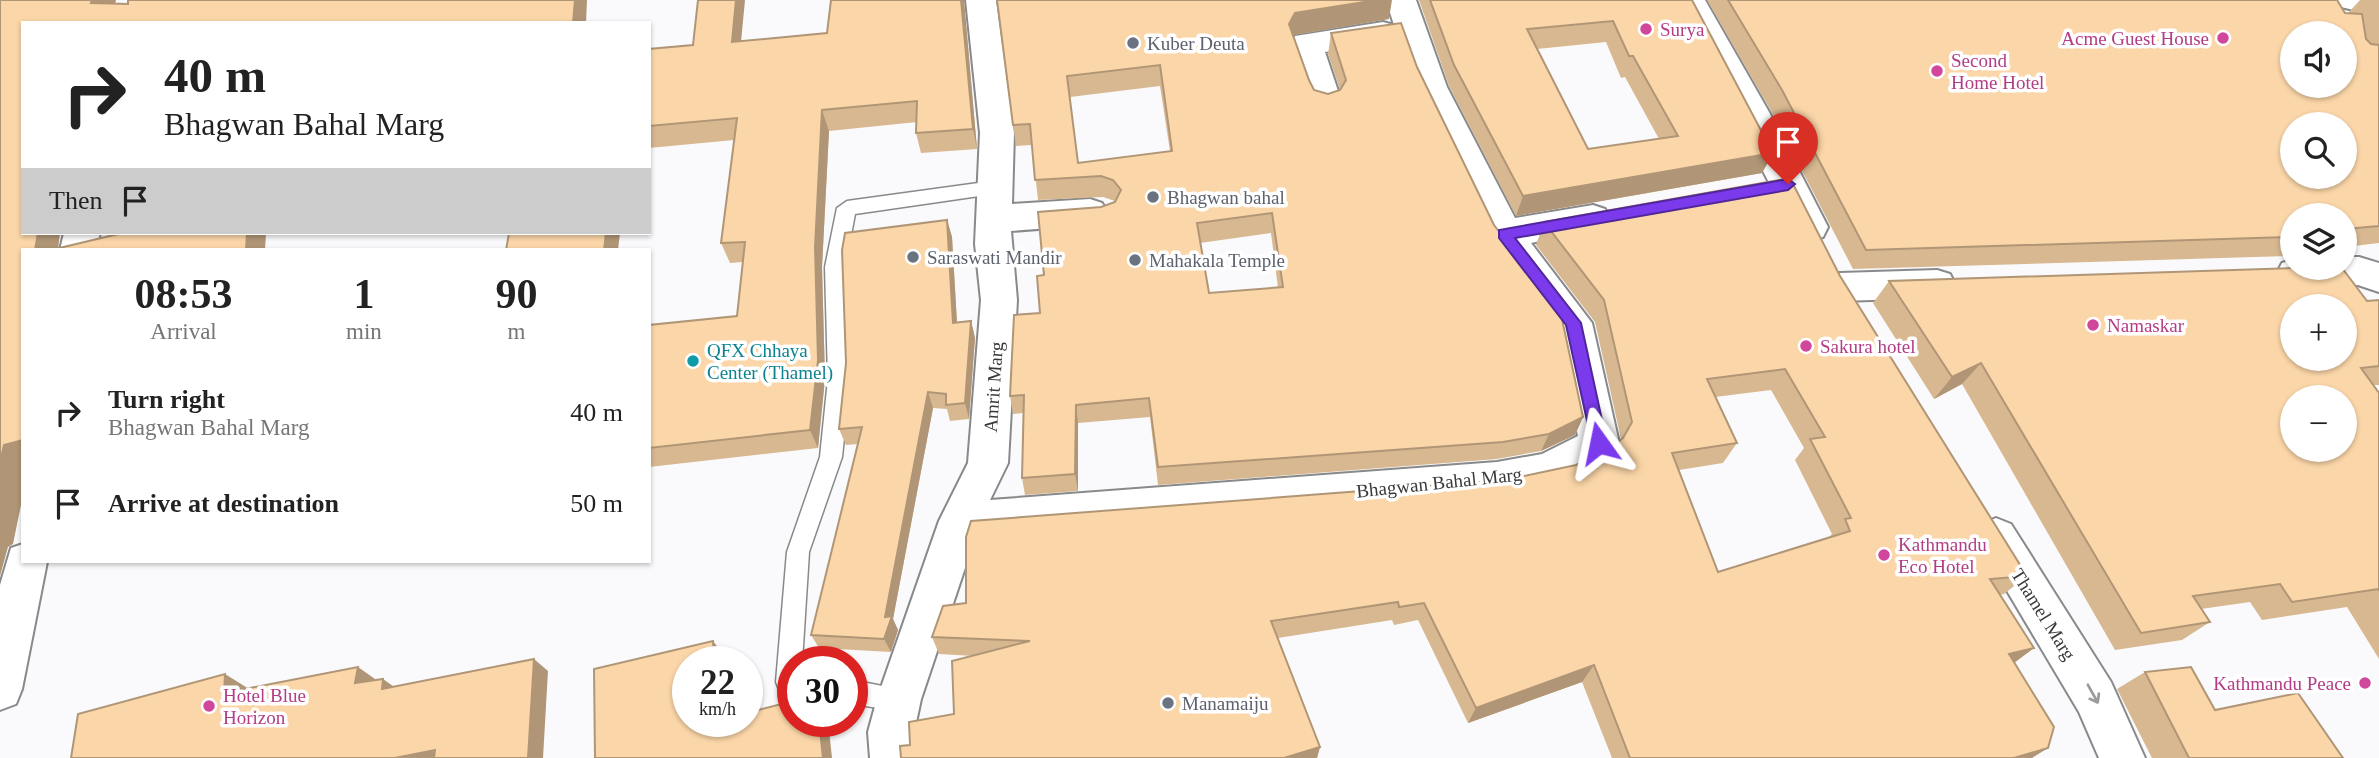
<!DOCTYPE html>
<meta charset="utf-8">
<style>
body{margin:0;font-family:"Times New Roman",serif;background:#f6f6f6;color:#222;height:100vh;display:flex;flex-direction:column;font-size:26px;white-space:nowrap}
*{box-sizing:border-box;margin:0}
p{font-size:23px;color:#767676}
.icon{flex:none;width:38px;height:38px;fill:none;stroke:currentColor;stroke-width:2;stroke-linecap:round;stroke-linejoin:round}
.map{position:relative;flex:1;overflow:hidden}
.side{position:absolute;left:21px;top:248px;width:630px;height:315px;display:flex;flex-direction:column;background:#fff;border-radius:0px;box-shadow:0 2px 5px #0004}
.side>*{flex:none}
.top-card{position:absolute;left:21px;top:21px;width:630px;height:214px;border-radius:0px;box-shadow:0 2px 5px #0004;background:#fff;color:#222;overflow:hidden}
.fabs{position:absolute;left:2280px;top:21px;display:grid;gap:14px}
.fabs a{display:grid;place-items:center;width:77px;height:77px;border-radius:50%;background:#fff;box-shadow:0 2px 5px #0004;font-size:35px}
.speed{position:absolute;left:672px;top:646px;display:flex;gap:14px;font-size:35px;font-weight:700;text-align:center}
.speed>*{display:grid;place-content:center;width:91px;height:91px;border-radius:50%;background:#fff;box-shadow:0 2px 5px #0004;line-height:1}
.speed small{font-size:18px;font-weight:400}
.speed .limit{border:10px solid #d22;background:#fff;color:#111}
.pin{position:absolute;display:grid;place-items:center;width:60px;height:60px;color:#fff;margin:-72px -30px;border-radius:50% 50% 50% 0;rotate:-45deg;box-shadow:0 0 7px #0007}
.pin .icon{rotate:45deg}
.me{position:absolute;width:77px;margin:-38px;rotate:348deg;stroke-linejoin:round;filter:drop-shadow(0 0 5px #0008)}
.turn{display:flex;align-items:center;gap:24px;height:147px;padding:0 28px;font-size:32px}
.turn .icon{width:91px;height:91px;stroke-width:2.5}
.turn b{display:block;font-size:49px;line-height:60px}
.then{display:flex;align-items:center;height:66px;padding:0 28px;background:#0003;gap:14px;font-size:26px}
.eta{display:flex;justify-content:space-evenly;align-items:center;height:119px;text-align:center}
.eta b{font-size:42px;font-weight:600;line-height:49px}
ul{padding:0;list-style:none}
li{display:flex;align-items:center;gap:21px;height:91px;padding:0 28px}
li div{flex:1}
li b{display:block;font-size:26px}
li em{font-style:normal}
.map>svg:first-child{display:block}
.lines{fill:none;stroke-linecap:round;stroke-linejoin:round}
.lane-casing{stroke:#88898b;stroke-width:3}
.street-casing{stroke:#88898b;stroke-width:4}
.lane{fill:#fff;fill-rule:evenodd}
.street{fill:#fff;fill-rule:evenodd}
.wall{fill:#d8b890;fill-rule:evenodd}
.shaded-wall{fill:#b09676}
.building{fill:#fbd6a8;stroke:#b09676;stroke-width:2;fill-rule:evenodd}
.oneway{stroke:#9c9c9c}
.route{fill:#7c3aed;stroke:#51269a;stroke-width:2}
.hotel-dot{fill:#d1479c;stroke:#fff;stroke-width:2.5}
.worship-dot{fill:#6b7280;stroke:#fff;stroke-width:2.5}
.culture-dot{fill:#0f9aa8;stroke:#fff;stroke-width:2.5}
.labels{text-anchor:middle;stroke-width:7;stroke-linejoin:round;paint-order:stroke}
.hotel-label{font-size:19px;fill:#b23c85;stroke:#fff;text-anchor:start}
.worship-label{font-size:19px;fill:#5b616d;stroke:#fff;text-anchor:start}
.culture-label{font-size:19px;fill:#0d838f;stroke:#fff;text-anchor:start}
.street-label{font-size:19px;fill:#39393a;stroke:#fff}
</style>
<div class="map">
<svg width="2379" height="758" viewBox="0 0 2379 758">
<rect width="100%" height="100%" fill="#fafafc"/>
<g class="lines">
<!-- lane casing -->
<g class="lane-casing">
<path id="lane" d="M993 181 1002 188 1000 193 855 214 845 267 850 379 842 457 809 552 802 662H793V695L779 690 776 682 787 552 820 457 828 379 825 267 837 208 847 201Z
M852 680 908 691 911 699 908 707 899 711 852 704Z"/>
</g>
<!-- street casing -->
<g class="street-casing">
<path id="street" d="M966 0H996L1014 133 1012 204 1090 199 1102 203 1108 212 1102 221 1090 225 1011 231 1017 300 1008 463 990 500 1497 462 1542 454 1578 436 1555 328 1491 244 1415 87 1397 35 1394 41 1325 52 1341 100 1337 108 1325 112 1313 108 1309 100 1290 44 1295 36 1383 22 1394 25 1386 0H1416L1447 87 1515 218 1593 205 1605 209 1611 218 1605 227 1531 243 1592 323 1619 443C1600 483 1536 491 1497 497L975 538 921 699 914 732 916 758H870L868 732 877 699 939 521 968 463 981 300 975 244 980 133Z
M1675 0H1705L1769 112 1828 227 1823 237 1810 241 1797 237Z
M2337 0H2379V16L2341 7Z
M64 233H100L96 250H60Z
M2345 257H2359L2379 263V292L2358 285 2295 287 2282 283 2277 273 2282 263 2292 260V268H2345Z
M1937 270 1950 274 1955 284 1950 294 1937 298 1840 301 1827 297 1822 287 1827 277 1840 273Z
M1996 518 2011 524 2111 682 2145 758H2099L2079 712 1975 537 1981 524Z
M23 544V562H47L22 689 16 704 0 710V585L11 548Z"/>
</g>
<!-- lane -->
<use href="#lane" class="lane"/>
<!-- street -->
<use href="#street" class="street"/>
</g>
<!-- wall -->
<path class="wall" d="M964 0 977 149 921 153 916 133 917 122 829 131 822 267 825 379 818 448 649 467V325L737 316 743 262 730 263 721 243 734 140 649 148V49L827 33Z
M997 0 1389 19 1293 35 1309 80 1314 90 1328 94 1340 90 1328 54 1331 33 1417 67 1583 417 1575 435 1541 451 1497 459 1158 485 1150 417 1078 423V491L1025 495 1022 478 1023 413 1013 414 1010 396 1040 313 1044 275 1101 207 1115 201 1103 197 1038 200 1032 145 1016 146ZM1160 86 1170 151 1078 163 1070 97ZM1271 233 1278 288 1209 293 1200 243Z
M1419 0H1692L1773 153 1762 173 1516 216 1449 86ZM1606 42 1621 78 1625 77 1659 139 1588 149 1537 49Z
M1707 0H2337L2345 13 2350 14 2349 12 2360 0H2379V243L2345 247V215H2292V256L1853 269 1771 111Z
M947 220 952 237 957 323 971 321 975 338 969 419 950 421 947 409 933 408 893 619 898 630 891 652 819 648 811 635 858 444 846 445 839 429Z
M1544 222 1840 276 2027 576 2004 594 2000 595 2034 648 2014 663 2032 758H1612L1582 682 1468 723 1418 620 1394 625 1392 620 1278 638 1320 747 1317 758H901L910 745 954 714 974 656 939 654 932 637 966 603 1505 480 1576 465 1609 449 1621 439 1595 322 1536 245ZM1771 390 1804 448 1795 460 1832 534 1828 538 1718 572 1679 470 1723 463 1737 443 1715 397Z
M1889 281 2367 301 2379 300V385H2374L2379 393V659L2347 607 2262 620 2250 602 2201 609 2210 622 2182 640 2115 650 1962 384 1934 399 1873 303Z
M2145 672 2215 710 2343 758H2152L2117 689Z"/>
<!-- shaded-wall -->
<path class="shaded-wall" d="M92 0H116L110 23 91 3Z
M575 0H587L586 23H573Z
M736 0H745L739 63 732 42Z
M961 0H964L977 149 973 129Z
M1377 0H1392L1389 19 1293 35 1289 24 1295 13Z
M822 110 829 131 822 267 825 379 818 448 810 430 815 247Z
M1773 153 1762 173 1516 216 1523 196Z
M947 220 952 237 958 340 953 323Z
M38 233H60L58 250H35Z
M247 233H266L265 250H246Z
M606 233H620L618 250H604Z
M971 321 975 338 969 419 965 403Z
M1981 363 1962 384 1934 399 1952 377Z
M928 392 933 408 893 619 898 630 891 652 884 639 885 617Z
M1076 405 1078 423V491L1075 474Z
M1583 417 1575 435 1541 451 1549 434Z
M23 440V495L13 544 8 547 0 576V462L4 445Z
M713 641 726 658V662H714Z
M2034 648 2011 665 2009 654Z
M534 659 548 671 543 758H528Z
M1594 665 1582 682 1468 723 1476 708Z
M358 667 375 679 372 696 355 683Z
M225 674 246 687 244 705 224 693Z
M383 679 400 691 382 689Z
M819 721H828L832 758H823Z
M1320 747 1317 758H1284Z
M2048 748 2032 758H2014Z
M435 750 446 758H395Z"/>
<!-- building -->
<path class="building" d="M0 0H92L91 3 128 4V0H575L573 23H23V233H38L35 250H23V440L4 445 0 462Z
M698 0H736L732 42 827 33 831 0H961L973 129 916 133 917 101 822 110 815 247 818 360 810 430 649 448V325L737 316 745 242 721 243 737 118 649 126V49L693 45Z
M997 0H1377L1295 13 1289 24 1309 80 1314 90 1328 94 1340 90 1346 80 1331 33 1401 23 1417 67 1494 225 1560 310 1583 417 1549 434 1503 442 1158 467 1149 398 1076 405 1075 474 1022 478 1024 395 1010 396 1014 315 1040 313 1037 276 1044 275 1038 212 1101 207 1115 202 1121 190 1113 180 1101 176 1035 180 1030 124 1013 125ZM1160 65 1172 151 1078 163 1067 76ZM1272 213 1283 287 1209 293 1197 223Z
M1430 0H1692L1773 153 1523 196 1454 65ZM1613 21 1629 56H1633L1678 136 1588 149 1527 29Z
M1728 0H2337L2345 13 2362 14 2366 39 2371 44 2379 45V226L2345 229V215H2292V237L1866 250 1782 90ZM2292 33H2345V86H2292ZM2292 124H2345V177H2292Z
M1790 178 1840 276 2027 576 1990 579 2034 648 2009 654 2054 727 2048 748 2014 758H1630L1594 665 1476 708 1424 603 1399 607 1398 602 1271 621 1320 747 1284 758H901L900 746 910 745 909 722 954 714 952 661 1030 641 932 637 943 606 966 603V537L971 521 1505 480 1576 465 1609 449 1623 438 1632 422 1604 300 1544 222ZM1785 369 1825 437 1810 439 1851 518 1845 519 1850 531 1718 572 1672 453 1737 443 1707 379Z
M947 220 953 323 971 321 965 403 946 405V394L928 392 885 617 892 616 884 639 811 635 862 427 839 429 846 363 842 250 845 233Z
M119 233H247L246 250H51L118 234Z
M509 233H606L604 250H506Z
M2295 268H2342L2367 301 2379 300V366L2361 368 2379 393V590L2378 589 2292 602 2280 584 2193 596 2210 622 2141 633 1981 363 1952 377 1889 281ZM2292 306H2345V359H2292ZM2292 397H2345V450H2292Z
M713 641 714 662H688V721H747V713L793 701V721H819L823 758H595L594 669Z
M534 659 528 758H434L435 750 395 758H71L78 714 225 674 224 693 358 667 355 683 383 679 382 689Z
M2191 667 2215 710 2298 693 2343 758H2189L2145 672Z"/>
<!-- one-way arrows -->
<defs><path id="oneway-shaft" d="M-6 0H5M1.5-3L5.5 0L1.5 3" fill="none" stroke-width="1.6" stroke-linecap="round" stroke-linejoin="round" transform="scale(1.75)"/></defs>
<use class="oneway" href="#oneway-shaft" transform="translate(2093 694) rotate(61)"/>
<!-- route -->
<path class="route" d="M1788 179 1795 184 1788 190 1515 238 1581 323 1607 443 1604 448H1593L1566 325 1499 238V230Z"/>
<!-- markers -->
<g class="hotel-dot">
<circle cx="1646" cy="29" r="7"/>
<circle cx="2223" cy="38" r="7"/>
<circle cx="1937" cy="71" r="7"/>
<circle cx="2093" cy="325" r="7"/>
<circle cx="1806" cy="346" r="7"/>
<circle cx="1884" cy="555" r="7"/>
<circle cx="2365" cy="683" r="7"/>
<circle cx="209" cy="706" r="7"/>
</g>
<g class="worship-dot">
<circle cx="1133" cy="43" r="7"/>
<circle cx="1153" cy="197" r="7"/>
<circle cx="913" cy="257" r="7"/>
<circle cx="1135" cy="260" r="7"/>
<circle cx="1168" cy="703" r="7"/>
</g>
<circle class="culture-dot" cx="693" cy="361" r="7"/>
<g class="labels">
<!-- hotel labels -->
<g class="hotel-label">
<text x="1660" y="36">Surya</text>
<text x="2209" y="45" text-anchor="end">Acme Guest House</text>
<text x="1951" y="67">Second<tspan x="1951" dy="22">Home Hotel</tspan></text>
<text x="2107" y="332">Namaskar</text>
<text x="1820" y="353">Sakura hotel</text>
<text x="1898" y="551">Kathmandu<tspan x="1898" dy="22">Eco Hotel</tspan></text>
<text x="2351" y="690" text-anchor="end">Kathmandu Peace</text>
<text x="223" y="702">Hotel Blue<tspan x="223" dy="22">Horizon</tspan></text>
</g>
<!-- worship labels -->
<g class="worship-label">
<text x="1147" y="50">Kuber Deuta</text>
<text x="1167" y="204">Bhagwan bahal</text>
<text x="927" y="264">Saraswati Mandir</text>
<text x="1149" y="267">Mahakala Temple</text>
<text x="1182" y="710">Manamaiju</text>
</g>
<!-- culture labels -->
<g class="culture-label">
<text x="707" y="357">QFX Chhaya<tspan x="707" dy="22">Center (Thamel)</tspan></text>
</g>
<!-- street labels -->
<g class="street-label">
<text transform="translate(993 387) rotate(-86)" y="7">Amrit Marg</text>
<text transform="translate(1439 482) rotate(-6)" y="7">Bhagwan Bahal Marg</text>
<text transform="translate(2044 614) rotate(58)" y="7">Thamel Marg</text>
</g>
</g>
</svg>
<div class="fabs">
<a><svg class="icon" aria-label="sound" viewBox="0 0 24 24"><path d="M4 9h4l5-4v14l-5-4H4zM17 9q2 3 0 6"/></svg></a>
<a><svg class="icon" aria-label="search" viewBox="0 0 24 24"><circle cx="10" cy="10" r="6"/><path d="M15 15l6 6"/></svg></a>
<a><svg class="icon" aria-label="layers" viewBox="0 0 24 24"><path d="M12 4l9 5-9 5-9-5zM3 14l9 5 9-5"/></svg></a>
<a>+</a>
<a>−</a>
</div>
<div class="speed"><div>22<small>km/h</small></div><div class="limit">30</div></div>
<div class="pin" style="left:1788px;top:184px;background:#d93025"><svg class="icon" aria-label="arrive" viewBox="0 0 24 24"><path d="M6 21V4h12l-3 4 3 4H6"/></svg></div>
<svg class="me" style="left:1599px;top:443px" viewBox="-20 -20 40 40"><path d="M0-17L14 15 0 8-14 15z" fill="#7c3aed" stroke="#fff" stroke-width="4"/></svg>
<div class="top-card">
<div class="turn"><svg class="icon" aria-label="right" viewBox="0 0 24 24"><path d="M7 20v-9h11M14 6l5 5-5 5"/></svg><div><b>40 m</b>Bhagwan Bahal Marg</div></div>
<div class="then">Then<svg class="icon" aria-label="arrive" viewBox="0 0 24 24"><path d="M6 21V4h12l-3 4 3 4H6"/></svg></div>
</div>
<section class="side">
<div class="eta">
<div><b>08:53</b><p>Arrival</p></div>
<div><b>1</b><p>min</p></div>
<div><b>90</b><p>m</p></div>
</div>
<ul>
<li><svg class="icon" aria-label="right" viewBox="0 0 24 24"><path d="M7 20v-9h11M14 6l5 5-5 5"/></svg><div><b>Turn right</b><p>Bhagwan Bahal Marg</p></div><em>40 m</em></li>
<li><svg class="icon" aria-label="arrive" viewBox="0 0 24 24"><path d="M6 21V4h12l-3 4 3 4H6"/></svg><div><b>Arrive at destination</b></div><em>50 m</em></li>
</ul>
</section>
</div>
